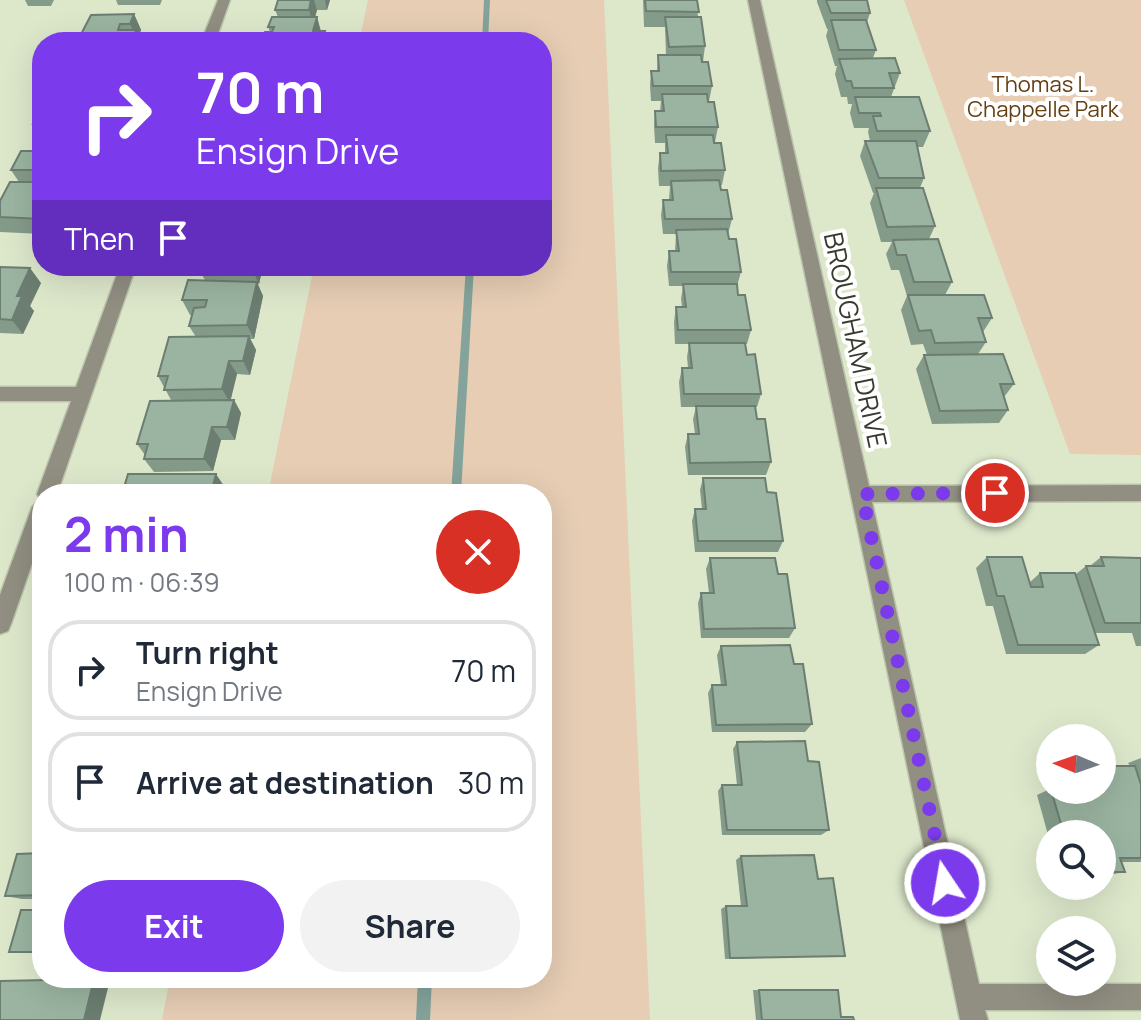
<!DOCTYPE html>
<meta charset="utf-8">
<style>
body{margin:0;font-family:Manrope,sans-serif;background:#f2f2f3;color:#1f2937;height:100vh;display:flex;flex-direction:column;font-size:30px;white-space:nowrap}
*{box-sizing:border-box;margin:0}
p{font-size:26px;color:#747a83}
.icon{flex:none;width:44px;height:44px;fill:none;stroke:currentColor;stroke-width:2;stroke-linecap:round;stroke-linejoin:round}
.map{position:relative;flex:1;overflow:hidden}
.drawer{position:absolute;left:32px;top:484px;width:520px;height:504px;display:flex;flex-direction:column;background:#fff;border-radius:32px;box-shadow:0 8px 32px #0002}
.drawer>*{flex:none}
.hud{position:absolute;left:32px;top:32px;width:520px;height:244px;border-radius:32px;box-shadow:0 8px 32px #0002;background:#7c3aed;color:#fff;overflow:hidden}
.needle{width:52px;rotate:272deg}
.controls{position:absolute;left:1036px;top:724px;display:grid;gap:16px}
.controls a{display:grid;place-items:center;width:80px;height:80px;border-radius:50%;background:#fff;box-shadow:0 8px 32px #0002;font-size:40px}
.pin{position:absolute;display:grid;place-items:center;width:68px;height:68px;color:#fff;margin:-34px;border:4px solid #fff;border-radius:50%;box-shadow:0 2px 8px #0007}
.me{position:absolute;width:88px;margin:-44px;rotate:348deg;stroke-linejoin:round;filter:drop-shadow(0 0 6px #0008)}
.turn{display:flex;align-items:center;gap:28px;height:168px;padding:0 32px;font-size:36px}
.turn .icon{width:104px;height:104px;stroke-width:2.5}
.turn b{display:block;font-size:56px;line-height:68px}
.then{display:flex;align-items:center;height:76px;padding:0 32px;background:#0003;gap:16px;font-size:30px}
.round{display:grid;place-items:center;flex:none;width:84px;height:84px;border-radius:42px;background:#f2f2f3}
.headline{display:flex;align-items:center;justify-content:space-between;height:136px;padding:0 32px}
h1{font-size:48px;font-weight:700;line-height:60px;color:#7c3aed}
.cta{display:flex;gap:16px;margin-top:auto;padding:16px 32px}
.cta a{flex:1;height:92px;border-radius:48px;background:#7c3aed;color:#fff;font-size:32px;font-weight:700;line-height:92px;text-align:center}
.cta a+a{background:#f2f2f3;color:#1f2937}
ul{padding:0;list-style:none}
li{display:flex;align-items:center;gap:24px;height:100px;margin:0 16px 12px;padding:0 16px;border:4px solid #e0e1e3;border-radius:32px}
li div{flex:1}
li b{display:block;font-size:30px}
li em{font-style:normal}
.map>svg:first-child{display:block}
.green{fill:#e6cdb4}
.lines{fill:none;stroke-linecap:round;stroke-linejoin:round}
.stream{fill:#84a49b;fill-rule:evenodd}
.minor-casing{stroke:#bcc5ac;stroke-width:3}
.minor{fill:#918e82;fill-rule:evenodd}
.wall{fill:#859b8a}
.shaded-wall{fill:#6c7e71}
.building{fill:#9bb4a1;stroke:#6c7e71;stroke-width:2}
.route{stroke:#7c3aed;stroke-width:14;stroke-dasharray:0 25.2}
.labels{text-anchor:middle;stroke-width:8;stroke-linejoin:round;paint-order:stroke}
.far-park-label{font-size:22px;fill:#643e11;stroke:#fff}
.street-label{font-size:26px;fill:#363a2f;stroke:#fff}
</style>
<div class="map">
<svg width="1141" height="1020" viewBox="0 0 1141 1020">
<rect width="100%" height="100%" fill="#dde8cb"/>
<!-- green -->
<path class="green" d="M368 0H604L650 1020H162L170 978H542V494H268L314 266H542V42H359Z
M904 0H1141V455L1070 454Z"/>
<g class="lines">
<!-- stream -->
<path class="stream" d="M484 0H490L488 42H482Z
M466 266H474L461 494H451Z
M418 978H432L430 1020H416Z"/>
<!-- minor casing -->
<g class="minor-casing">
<path id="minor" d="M218 0H230L215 42H201Z
M748 0H760L869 486 1141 485V501L872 502 979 984H1141V1010H985L988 1020H960Z
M120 266H136L57 494H42V535L11 624 8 631 0 634V595L32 507 40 499 37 494 71 401H0V387H76Z"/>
</g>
<!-- minor -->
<use href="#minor" class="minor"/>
</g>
<!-- wall -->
<path class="wall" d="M25 0H54L51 6H28Z
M116 0H162L160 5H118Z
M278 0H330L327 10H317L315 17H317L321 31 270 32 268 27 278 17 275 10Z
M643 0H697L698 17 705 46 703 62 712 86 709 101 718 127 715 142H714L725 170 722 185H720L732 219 728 234 729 239 741 272 737 286 738 295 751 330 747 344H745L747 355 761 394 757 407H755L757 419 771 462 766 475H688L685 447 688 434H695L693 419 696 407H681L679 382 682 368H688L687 357 689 344H675L674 322 676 307H682L681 299 683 286H669L667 266 669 251H675L676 234H663L661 215 663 200H669L670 186H659L658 168 660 153H665V143H655L654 126 655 111H660L661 101H651L650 86 651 71H657L658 55H666L665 27H644Z
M817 0H867L870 13 867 22 876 50 873 58 900 73 891 97 930 131 923 147H917L924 178 920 188 935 226 929 239 952 282 945 295 992 318 983 332 986 342 978 354 1014 384 1004 397 1008 410 999 423 932 424 916 369 924 355H927L923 344 911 345 901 310 907 296 899 270H891L886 254 892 242H881L870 203 874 193H873L860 156 865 141H870L868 132 869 128H854L850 113 852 104H848L847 97H841L835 74 837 66H835L826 36 828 29H827L817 2Z
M134 14 141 30 139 35 142 42H79L78 40Z
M42 106V138L33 124Z
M42 140V234L0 232V201L19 182 11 170 37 151Z
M197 266H263L259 284H257L263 296 254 339H250L256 350 250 375 237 374 230 400H234L241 413 235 440H221L213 471 154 472 144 459 145 455 137 444 171 400 158 376 196 337 189 326 192 315H190L182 300 205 280Z
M0 267 41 283 30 306 34 311 23 334 0 333Z
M703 478 783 541 778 552H695L692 521 695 509H702L700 490Z
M987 557 1029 583 1040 573 1076 574 1086 566H1090L1101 557 1141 558V646H1136L1132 633H1095L1099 645 1085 654H1006L993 606H986L976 568Z
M710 558 778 574 795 628 789 638H701L698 603 701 593H709L706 569Z
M721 646 794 664 812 724 805 732H712L708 693 712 685H721L717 655Z
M737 742 808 761 829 830 821 835H722L718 791 722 785H737L733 749Z
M1141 758V862H1121L1125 872 1102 876V834H1050V842L1037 795 1050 789 1102 790 1130 766 1128 763Z
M42 853V953L9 952 38 910 41 899H22L5 896Z
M741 856 818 879 845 956 725 959 721 909 726 906H741L736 860Z
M753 990H838L841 1016 853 1017 854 1020H756Z"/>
<!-- shaded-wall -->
<path class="shaded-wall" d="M311 0H314L317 10 313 25 309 10Z
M325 0H330L327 10Z
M134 14 141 30 139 35 142 42 132 41 135 34 130 24Z
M317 17 321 33 313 31Z
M325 31 328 42H322Z
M253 266H263L259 284 252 269Z
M30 268 41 283 30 306 34 311 23 334 12 320 17 296Z
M257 282 263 296 254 339 247 325Z
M249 336 256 350 250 375 243 361Z
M229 361 237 374 230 403 222 389Z
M234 400 241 413 235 440 227 427Z
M212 427 221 440 213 471 204 459Z
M216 474 224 486 222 494H211Z
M94 979 110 980 100 1020H84Z"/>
<!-- building -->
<path class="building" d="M278 0H311L309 10H275Z
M645 0H697L699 12 646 11Z
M826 0H867L870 13H831Z
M134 14 130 24H120L118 30H136L132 41 78 40 91 15Z
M272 17H317L313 31H325L322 42H262L265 32H272L274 27H268Z
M665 17H701L705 46 669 47Z
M831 20H866L876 50H839Z
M658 55H701L702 62H708L712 86H653L651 71H659Z
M895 58 900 73H889L894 88H853L851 81H846L839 59Z
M662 94H707L708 102H714L718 127H656L655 111H664Z
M855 97H919L930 131H877L873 116H881L880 113H859Z
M42 106V124H33Z
M666 135H713L714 143H721L725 170 661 171 660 153H668Z
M42 140V170H11L21 151H37Z
M865 141H916L924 178H879Z
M719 180 721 190H727L732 219H665L663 200H673L671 181Z
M10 182H42V196L39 201H42V219L0 217V201Z
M876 188H923L935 226 887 227Z
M727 229 729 239H736L741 272H671L669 251H679L676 230Z
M938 239 952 282H914L906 255H897L893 240Z
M201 266H253L252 269 199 270Z
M0 267 30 268 17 296H22L12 320 0 319Z
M188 280 257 282 247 325 189 326 194 308 205 307 207 300H182Z
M683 284H737L738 295H745L751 330H678L676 307H686Z
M908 295H984L992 318H978L986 342 935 343 931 330 919 331Z
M249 336 243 361H229L222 389 164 390 168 376H158L169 337Z
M689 343H745L747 355 755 354 761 394H684L682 368H692Z
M1003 354 1014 384H1000L1008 410 940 411 924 355Z
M234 400 227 427H212L204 459H144L148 444H137L150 401Z
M696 406H755L757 419H765L771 462 690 463 688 434H699Z
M128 474H216L211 494H122Z
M703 478H765L767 492 776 493 783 541H698L695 509H706Z
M987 557H1022L1031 587H1043L1040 573H1075L1099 645H1018L1004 596H997Z
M1101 557 1141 558V623H1105L1086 566H1104Z
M710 558H775L778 574H787L795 628 704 629 701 593H714Z
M790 645 794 664H803L812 724 716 725 712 685H726L721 646Z
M805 741 808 761 819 762 829 830H727L722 785H742L737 742Z
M1102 766H1135L1141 785V858H1120L1125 872H1102V834H1064L1051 790H1102Z
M42 810V826L37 827Z
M42 853V952H9L21 910H38L41 895 5 896 17 854Z
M814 855 818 879 833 878 845 956 730 958 726 906H747L741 856Z
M94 979 84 1020H0V981Z
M759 990H838L841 1017H853L854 1020H762Z"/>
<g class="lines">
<!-- route -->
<path class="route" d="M945 883 862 494 995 493"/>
</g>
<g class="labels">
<!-- far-park labels -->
<g class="far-park-label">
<text x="1043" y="92">Thomas L.<tspan x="1043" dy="25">Chappelle Park</tspan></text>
</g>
<!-- street labels -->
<g class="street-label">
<text transform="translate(855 340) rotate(78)" y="9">BROUGHAM DRIVE</text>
</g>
</g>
</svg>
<div class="controls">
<a><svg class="needle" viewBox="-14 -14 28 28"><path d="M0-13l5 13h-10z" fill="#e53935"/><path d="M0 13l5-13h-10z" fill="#747a83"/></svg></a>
<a><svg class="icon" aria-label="search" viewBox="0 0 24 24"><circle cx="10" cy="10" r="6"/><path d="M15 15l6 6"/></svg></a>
<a><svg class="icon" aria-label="layers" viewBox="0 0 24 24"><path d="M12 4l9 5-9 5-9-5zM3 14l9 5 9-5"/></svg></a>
</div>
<div class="pin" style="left:995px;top:493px;background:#d93025"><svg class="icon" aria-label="arrive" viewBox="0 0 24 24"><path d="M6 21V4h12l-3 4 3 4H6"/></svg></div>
<svg class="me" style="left:945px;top:883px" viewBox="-20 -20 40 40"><circle r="17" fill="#7c3aed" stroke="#fff" stroke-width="3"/><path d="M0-11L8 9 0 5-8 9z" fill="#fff"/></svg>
<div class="hud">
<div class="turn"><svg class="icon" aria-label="right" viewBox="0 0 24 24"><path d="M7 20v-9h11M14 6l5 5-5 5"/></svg><div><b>70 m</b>Ensign Drive</div></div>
<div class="then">Then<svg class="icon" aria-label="arrive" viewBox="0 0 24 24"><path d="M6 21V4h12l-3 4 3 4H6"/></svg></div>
</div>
<section class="drawer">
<div class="headline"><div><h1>2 min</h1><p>100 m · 06:39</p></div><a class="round" style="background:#d93025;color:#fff"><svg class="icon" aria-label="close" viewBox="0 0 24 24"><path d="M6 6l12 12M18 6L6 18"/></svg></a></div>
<ul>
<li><svg class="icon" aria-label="right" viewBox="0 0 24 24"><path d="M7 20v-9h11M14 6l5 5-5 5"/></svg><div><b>Turn right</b><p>Ensign Drive</p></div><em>70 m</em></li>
<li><svg class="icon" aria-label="arrive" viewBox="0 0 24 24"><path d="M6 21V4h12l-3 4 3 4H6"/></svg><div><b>Arrive at destination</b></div><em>30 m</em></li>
</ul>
<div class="cta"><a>Exit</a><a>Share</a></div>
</section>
</div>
